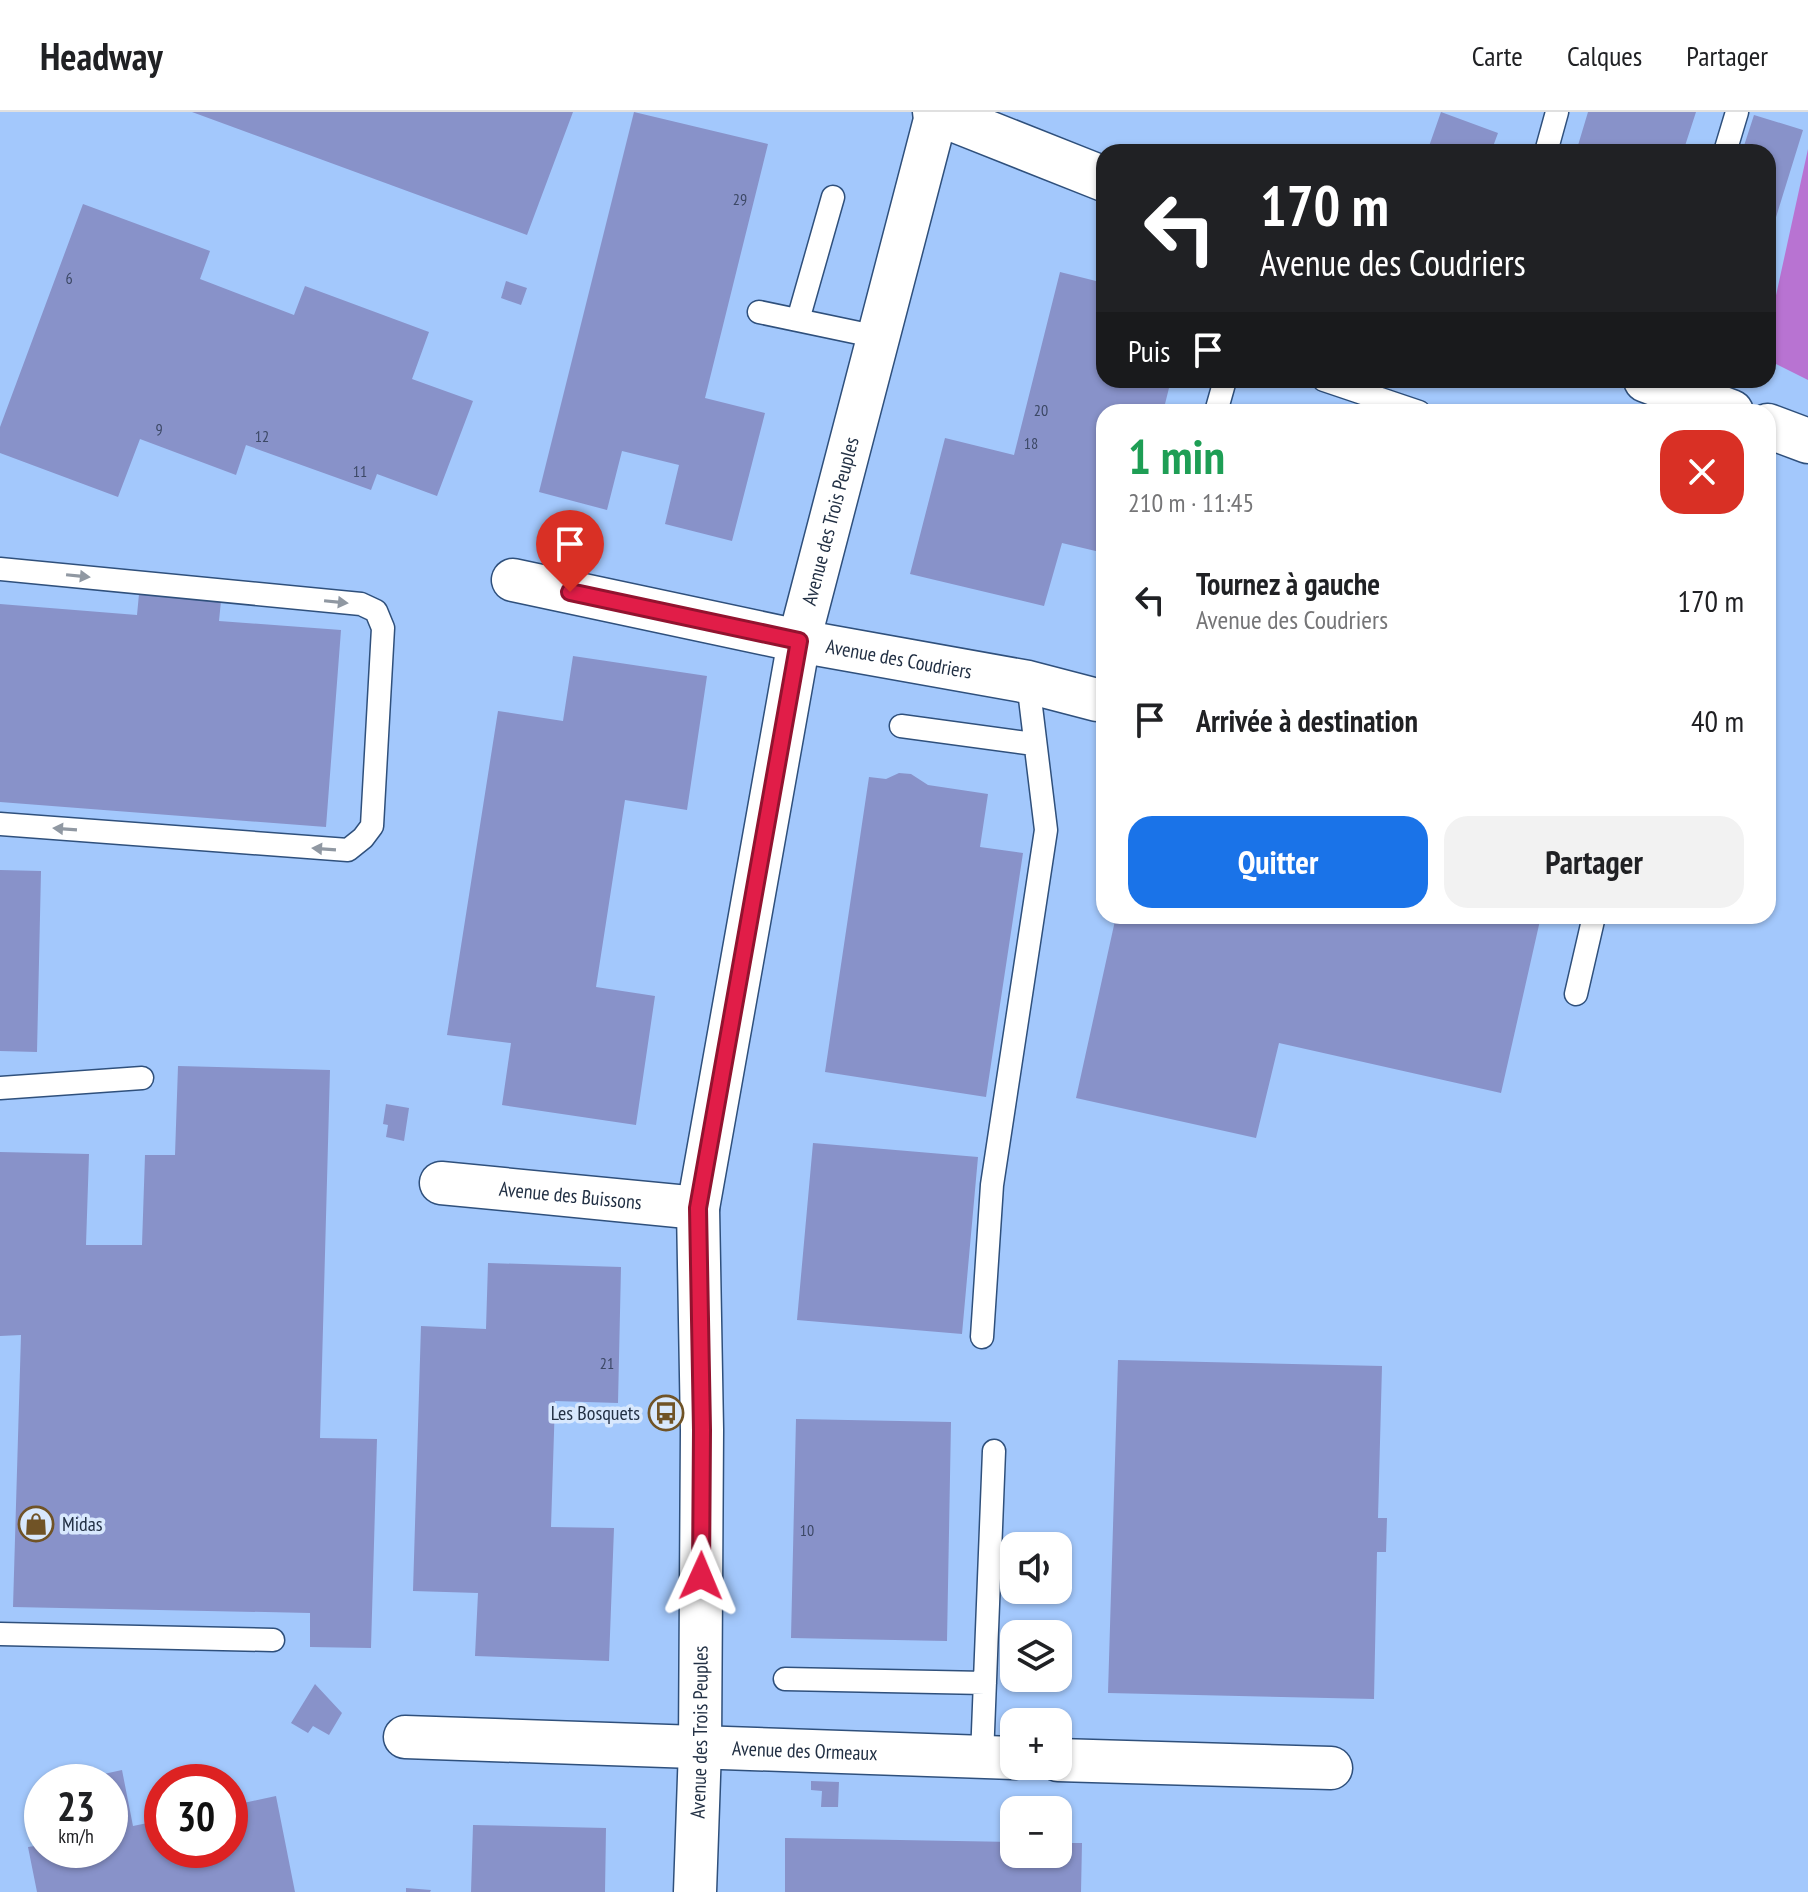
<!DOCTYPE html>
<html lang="fr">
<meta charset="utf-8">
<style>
body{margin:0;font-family:"PT Sans Narrow",sans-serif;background:#f2f2f2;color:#202124;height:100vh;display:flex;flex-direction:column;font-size:30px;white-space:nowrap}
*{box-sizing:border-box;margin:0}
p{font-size:26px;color:#757577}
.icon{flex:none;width:44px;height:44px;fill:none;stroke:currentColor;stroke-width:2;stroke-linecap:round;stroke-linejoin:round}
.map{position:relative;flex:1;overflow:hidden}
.drawer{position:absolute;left:1096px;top:292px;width:680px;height:520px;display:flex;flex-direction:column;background:#fff;border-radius:24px;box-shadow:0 2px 6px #0004}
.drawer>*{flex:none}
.hud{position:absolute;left:1096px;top:32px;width:680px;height:244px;border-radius:24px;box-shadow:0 2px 6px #0004;background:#202124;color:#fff;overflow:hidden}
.buttons{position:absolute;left:1000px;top:1420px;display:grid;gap:16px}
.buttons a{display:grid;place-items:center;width:72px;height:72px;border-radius:16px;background:#fff;box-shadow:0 2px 6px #0004;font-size:40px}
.speed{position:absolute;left:24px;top:1652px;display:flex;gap:16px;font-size:40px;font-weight:700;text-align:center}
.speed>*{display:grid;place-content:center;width:104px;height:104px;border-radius:50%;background:#fff;box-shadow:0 2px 6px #0004;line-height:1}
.speed small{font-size:20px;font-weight:400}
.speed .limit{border:12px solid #d22;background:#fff;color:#111}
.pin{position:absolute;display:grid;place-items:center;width:68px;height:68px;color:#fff;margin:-82px -34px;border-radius:50% 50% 50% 0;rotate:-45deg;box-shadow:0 0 8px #0007}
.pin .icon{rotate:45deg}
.me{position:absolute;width:88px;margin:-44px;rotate:1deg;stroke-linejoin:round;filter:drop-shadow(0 0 6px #0008)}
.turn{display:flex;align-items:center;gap:28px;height:168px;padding:0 32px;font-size:36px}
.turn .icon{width:104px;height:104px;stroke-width:2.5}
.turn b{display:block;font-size:56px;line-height:68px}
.then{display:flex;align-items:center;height:76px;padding:0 32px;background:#0003;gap:16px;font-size:30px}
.round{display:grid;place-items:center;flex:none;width:84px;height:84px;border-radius:24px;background:#f2f2f2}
.headline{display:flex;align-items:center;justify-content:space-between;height:136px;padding:0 32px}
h1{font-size:48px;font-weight:700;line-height:60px;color:#1e9e55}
.cta{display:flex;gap:16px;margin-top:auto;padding:16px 32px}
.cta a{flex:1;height:92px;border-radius:24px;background:#1a73e8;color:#fff;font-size:32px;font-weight:700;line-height:92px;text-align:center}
.cta a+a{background:#f2f2f2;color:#202124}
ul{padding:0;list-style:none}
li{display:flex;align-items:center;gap:24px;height:120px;padding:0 32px}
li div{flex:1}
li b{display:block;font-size:30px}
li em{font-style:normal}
header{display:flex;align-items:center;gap:48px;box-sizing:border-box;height:112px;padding:0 40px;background:#fff;border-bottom:2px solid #e0e0e0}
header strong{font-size:38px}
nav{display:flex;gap:44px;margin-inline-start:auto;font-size:28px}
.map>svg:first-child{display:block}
.green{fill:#b873d2}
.building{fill:#8892c9}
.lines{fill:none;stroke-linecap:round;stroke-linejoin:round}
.service-casing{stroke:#2f507c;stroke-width:25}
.minor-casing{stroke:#2f507c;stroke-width:45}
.tertiary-casing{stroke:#2f507c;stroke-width:47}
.service{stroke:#fff;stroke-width:22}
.minor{stroke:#fff;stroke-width:42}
.tertiary{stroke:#fff;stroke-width:44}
.oneway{fill:#9098a2}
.route-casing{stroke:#92132f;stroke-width:20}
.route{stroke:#e11d48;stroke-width:14}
.labels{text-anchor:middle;stroke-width:7;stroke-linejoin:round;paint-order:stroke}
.number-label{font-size:16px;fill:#3c4865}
.street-label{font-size:20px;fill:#223044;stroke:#d8e8fd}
.poi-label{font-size:20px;fill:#223044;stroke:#d8e8fd;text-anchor:end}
</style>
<header>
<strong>Headway</strong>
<nav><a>Carte</a><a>Calques</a><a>Partager</a></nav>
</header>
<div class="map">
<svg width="1808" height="1780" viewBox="0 0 1808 1780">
<rect width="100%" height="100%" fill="#a3c8fc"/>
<!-- green -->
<path class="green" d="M1808 37V268L1768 248V220Z"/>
<!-- building -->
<path class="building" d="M192 0H573L527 123Z
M634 0 768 32 705 286 765 301 732 429 665 412 679 353 622 339 607 398 539 380Z
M1441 0 1498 21 1491 40H1427Z
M1588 0H1696L1683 40H1576Z
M1754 3 1803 18 1773 115 1768 114V40H1742Z
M83 92 210 139 200 167 294 203 305 174 429 220 412 267 473 289 437 384 377 362 371 378 246 333 236 363 140 327 118 385 0 341V315Z
M1060 160 1104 171V268H1171L1163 300H1104V441L1062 431 1044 494 910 462 945 326 1014 343Z
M506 169 527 176 521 193 501 186Z
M139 482 221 489 219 509 341 518 326 715 0 690V492L137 503Z
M573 544 707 564 687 698 625 688 596 875 655 884 636 1013 502 993 511 931 447 923 498 599 563 609Z
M899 661 911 662 928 673 988 682 980 735 1023 741 986 985 825 960 869 665 886 667Z
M0 758 41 759 37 940 0 939Z
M1116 804H1541L1501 981 1279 931 1256 1026 1076 986Z
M178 954 330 958 320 1326 377 1327 371 1536 310 1535V1501L13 1495 21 1223 0 1224V1040L89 1042 86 1133H142L145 1043H175Z
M386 992 409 996 404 1029 386 1025 388 1013 383 1012Z
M813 1031 978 1045 962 1222 797 1208Z
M488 1151 621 1155 618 1291 555 1289 551 1415 614 1416 609 1549 475 1544 478 1481 413 1479 421 1214 486 1217Z
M1118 1248 1382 1254 1378 1406H1387L1386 1440H1377L1374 1587 1108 1581Z
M796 1307 951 1310 947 1529 791 1526Z
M315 1572 342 1601 329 1623 313 1614 308 1621 291 1611Z
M122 1658 133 1714 162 1708V1738H230V1694L276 1684 295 1780H37L28 1735 42 1733V1738H110V1670L72 1669Z
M811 1669 839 1670 838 1695H821L822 1679 811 1678Z
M42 1675V1716H41L33 1677Z
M473 1713 606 1716 605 1780H471Z
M785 1726 1014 1730V1742H1058V1731H1082L1081 1780H785Z
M406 1776 431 1778 430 1780H406Z"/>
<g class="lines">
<!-- service casing -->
<g class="service-casing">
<path id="service" d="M1546 40 1557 0
M1725 40 1737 0
M759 200 878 225
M798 208 833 85
M1324 268 1419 300
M1216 300 1225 268
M0 457 361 492 376 499 383 516 372 714 363 726 348 738 0 712
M901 614 1034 632
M1576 882 1594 804
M0 976 142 966
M982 1225 992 1073 1046 718 1028 570
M0 1522 273 1528
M785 1567 985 1571
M982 1645 994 1339"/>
</g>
<!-- minor casing -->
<g class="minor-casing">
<g id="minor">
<path id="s1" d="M513 468 799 529 1028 570 1097 588"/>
<path id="s2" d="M441 1071 698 1096"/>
<path id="s3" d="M405 1625 1014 1646"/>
<path d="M1058 1648 1331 1656"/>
<path id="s4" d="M695 1780 700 1636 702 1318 698 1096 799 529 937 0"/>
</g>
</g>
<!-- tertiary casing -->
<g class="tertiary-casing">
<path id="tertiary" d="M935 0 1104 67
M1646 268 1731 300
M1768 314 1808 329"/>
</g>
<!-- service -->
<use href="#service" class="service"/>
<!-- minor -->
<use href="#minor" class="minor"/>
<!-- tertiary -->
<use href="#tertiary" class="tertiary"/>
</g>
<!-- one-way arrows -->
<defs><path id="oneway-solid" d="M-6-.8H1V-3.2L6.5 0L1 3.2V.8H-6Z" transform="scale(2)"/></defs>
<g class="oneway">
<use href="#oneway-solid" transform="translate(78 464) rotate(6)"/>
<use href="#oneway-solid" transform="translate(336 490) rotate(6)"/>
<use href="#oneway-solid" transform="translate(65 717) rotate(-176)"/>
<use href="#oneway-solid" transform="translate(324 737) rotate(-176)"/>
</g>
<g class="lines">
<!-- route casing -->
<g class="route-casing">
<path id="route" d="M570 480 799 529 698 1096 702 1318 701 1464"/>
</g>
<!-- route -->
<use href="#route" class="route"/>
</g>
<!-- icons -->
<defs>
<g id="bus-ring" transform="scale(1.8)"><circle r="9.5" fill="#d8e8fd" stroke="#705326" stroke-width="1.5"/><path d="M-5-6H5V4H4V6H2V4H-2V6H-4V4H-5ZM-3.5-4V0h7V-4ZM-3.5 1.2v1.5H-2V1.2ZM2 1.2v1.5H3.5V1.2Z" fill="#705326"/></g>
<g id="shop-ring" transform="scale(1.8)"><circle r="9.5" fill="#d8e8fd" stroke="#705326" stroke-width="1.5"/><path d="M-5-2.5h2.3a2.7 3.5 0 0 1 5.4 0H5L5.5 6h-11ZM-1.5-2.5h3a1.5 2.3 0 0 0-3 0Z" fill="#705326"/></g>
</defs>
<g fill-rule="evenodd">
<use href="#bus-ring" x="666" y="1301"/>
<use href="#shop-ring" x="36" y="1412"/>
</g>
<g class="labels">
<!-- number labels -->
<g class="number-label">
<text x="740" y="93">29</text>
<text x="69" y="172">6</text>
<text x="1041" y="304">20</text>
<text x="159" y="323">9</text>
<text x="262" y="330">12</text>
<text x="1031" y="337">18</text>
<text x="360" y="365">11</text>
<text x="607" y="1257">21</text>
<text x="807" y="1424">10</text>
</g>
<!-- street labels -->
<g class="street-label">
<text dy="7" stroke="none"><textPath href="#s4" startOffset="1384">Avenue des Trois Peuples</textPath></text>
<text dy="7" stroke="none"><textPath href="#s1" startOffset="394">Avenue des Coudriers</textPath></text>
<text dy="7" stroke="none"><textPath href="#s2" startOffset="130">Avenue des Buissons</textPath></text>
<text dy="7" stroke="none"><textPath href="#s4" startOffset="160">Avenue des Trois Peuples</textPath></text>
<text dy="7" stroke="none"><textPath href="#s3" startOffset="400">Avenue des Ormeaux</textPath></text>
</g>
<!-- poi labels -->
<g class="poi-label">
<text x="640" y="1308">Les Bosquets</text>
<text x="62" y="1419" text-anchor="start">Midas</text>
</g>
</g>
</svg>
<div class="buttons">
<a><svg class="icon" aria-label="sound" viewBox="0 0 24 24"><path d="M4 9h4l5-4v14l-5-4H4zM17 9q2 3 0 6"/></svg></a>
<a><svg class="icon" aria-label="layers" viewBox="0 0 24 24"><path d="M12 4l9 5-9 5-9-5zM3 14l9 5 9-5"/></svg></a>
<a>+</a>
<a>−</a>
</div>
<div class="speed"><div>23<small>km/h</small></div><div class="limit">30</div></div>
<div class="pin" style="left:570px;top:480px;background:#d93025"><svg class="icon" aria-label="arrive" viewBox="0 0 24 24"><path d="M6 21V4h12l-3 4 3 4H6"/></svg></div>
<svg class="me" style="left:701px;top:1464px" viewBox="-20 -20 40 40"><path d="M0-17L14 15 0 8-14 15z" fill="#e11d48" stroke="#fff" stroke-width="4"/></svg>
<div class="hud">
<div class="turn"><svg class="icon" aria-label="left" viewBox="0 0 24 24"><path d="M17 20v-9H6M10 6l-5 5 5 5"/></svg><div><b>170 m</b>Avenue des Coudriers</div></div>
<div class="then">Puis<svg class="icon" aria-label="arrive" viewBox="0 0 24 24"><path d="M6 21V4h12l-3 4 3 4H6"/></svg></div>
</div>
<section class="drawer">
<div class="headline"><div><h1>1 min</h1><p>210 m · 11:45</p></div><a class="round" style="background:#d93025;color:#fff"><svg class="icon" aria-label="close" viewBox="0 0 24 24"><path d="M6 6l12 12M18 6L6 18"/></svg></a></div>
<ul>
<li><svg class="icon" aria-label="left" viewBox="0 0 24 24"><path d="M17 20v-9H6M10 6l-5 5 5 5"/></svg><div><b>Tournez à gauche</b><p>Avenue des Coudriers</p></div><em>170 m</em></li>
<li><svg class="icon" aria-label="arrive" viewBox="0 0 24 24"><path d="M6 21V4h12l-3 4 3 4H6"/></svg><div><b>Arrivée à destination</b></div><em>40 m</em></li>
</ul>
<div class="cta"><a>Quitter</a><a>Partager</a></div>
</section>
</div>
